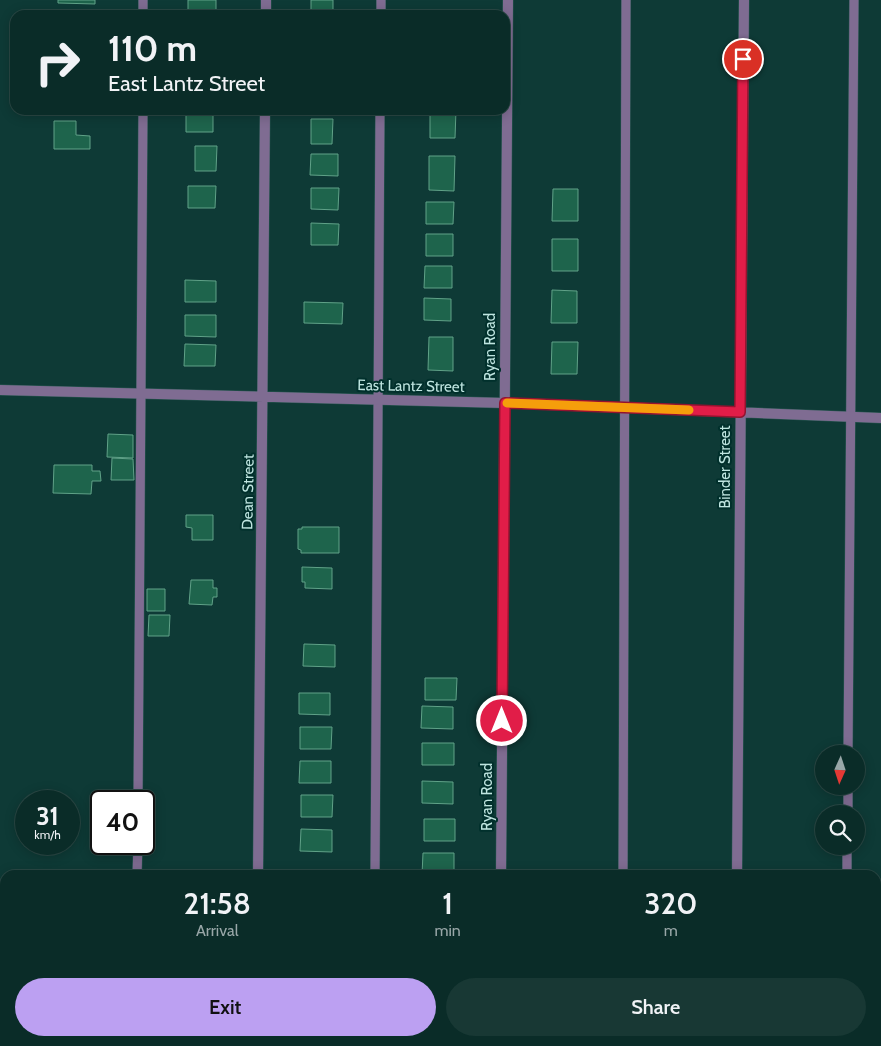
<!DOCTYPE html>
<style>
body{margin:0;font-family:Cabin,sans-serif;background:#183834;color:#f1f3f6;height:100vh;display:flex;flex-direction:column;font-size:19px;white-space:nowrap}
*{box-sizing:border-box;margin:0}
p{font-size:16px;color:#99a7a8}
.icon{flex:none;width:28px;height:28px;fill:none;stroke:currentColor;stroke-width:2;stroke-linecap:round;stroke-linejoin:round}
.map{position:relative;flex:1;overflow:hidden}
.drawer{position:absolute;left:0px;top:870px;width:881px;height:176px;display:flex;flex-direction:column;background:#0a2c28;border-radius:15px 15px 0 0;box-shadow:0 2px 12px #0003,0 0 0 1px #2a4845}
.drawer>*{flex:none}
.hud{position:absolute;left:10px;top:10px;width:500px;height:105px;border-radius:15px;box-shadow:0 2px 12px #0003,0 0 0 1px #2a4845;background:#0a2c28;color:#f1f3f6;overflow:hidden}
.needle{width:32px;rotate:183deg}
.controls{position:absolute;left:815px;top:745px;display:grid;gap:10px}
.controls a{display:grid;place-items:center;width:50px;height:50px;border-radius:50%;background:#0a2c28;box-shadow:0 2px 12px #0003,0 0 0 1px #2a4845;font-size:25px}
.speed{position:absolute;left:15px;top:790px;display:flex;gap:10px;font-size:25px;font-weight:700;text-align:center}
.speed>*{display:grid;place-content:center;width:65px;height:65px;border-radius:50%;background:#0a2c28;box-shadow:0 2px 12px #0003,0 0 0 1px #2a4845;line-height:1}
.speed small{font-size:12px;font-weight:400}
.speed .limit{border:2px solid #111;border-radius:8px;background:#fff;color:#111}
.pin{position:absolute;display:grid;place-items:center;width:42px;height:42px;color:#fff;margin:-21px;border:2px solid #fff;border-radius:50%;box-shadow:0 1px 5px #0007}
.me{position:absolute;width:55px;margin:-28px;rotate:0deg;stroke-linejoin:round;filter:drop-shadow(0 0 4px #0008)}
.turn{display:flex;align-items:center;gap:18px;height:105px;padding:0 15px;font-size:22px}
.turn .icon{width:65px;height:65px;stroke-width:2.5}
.turn b{display:block;font-size:35px;line-height:42px}
.eta{display:flex;justify-content:space-evenly;align-items:center;height:85px;text-align:center}
.eta b{font-size:30px;font-weight:600;line-height:35px}
.primary-button{display:flex;gap:10px;margin-top:auto;padding:10px 15px}
.primary-button a{flex:1;height:58px;border-radius:30px;background:#bca0f2;color:#111;font-size:20px;font-weight:600;line-height:58px;text-align:center}
.primary-button a+a{background:#183834;color:#f1f3f6}
.map>svg:first-child{display:block}
.building{fill:#1e644c;stroke:#60a288}
.lines{fill:none;stroke-linecap:round;stroke-linejoin:round}
.service-casing{stroke:#2e5955;stroke-width:10}
.minor-casing{stroke:#2e5955;stroke-width:11}
.tertiary-casing{stroke:#2e5955;stroke-width:11}
.service{stroke:#7f6c92;stroke-width:9}
.minor{stroke:#7f6c92;stroke-width:10}
.tertiary{stroke:#7f6c92;stroke-width:10}
.route-casing{stroke:#92132f;stroke-width:12}
.route{stroke:#e11d48;stroke-width:9}
.slow{stroke:#f59e0b;stroke-width:9}
.labels{text-anchor:middle;stroke-width:4;stroke-linejoin:round;paint-order:stroke}
.street-label{font-size:15px;fill:#bfe5e0;stroke:#01302c}
</style>
<div class="map">
<svg width="881" height="1046" viewBox="0 0 881 1046">
<rect width="100%" height="100%" fill="#0e3a36"/>
<!-- building -->
<path class="building" d="M58 0H95V4L58 3Z
M188 0H216V12H188Z
M311 0H333V15H311Z
M186 110H213V132H186Z
M430 110H456L455 138H430Z
M311 119H333L332 144H311Z
M54 121H76V135L90 136V149H54Z
M195 146H217L216 171H195Z
M311 154H338V176L310 175Z
M429 156H455L454 191 429 190Z
M188 186H216L215 208H188Z
M311 188H339L338 210 311 209Z
M553 189H578V221H552Z
M426 202H454L453 224H426Z
M311 223 339 224 338 245H311Z
M426 234H453V256H426Z
M552 239H578V271H552Z
M425 266H452V288H424Z
M185 280 216 281V302H185Z
M552 290 577 291V323H551Z
M424 298 451 299V321L424 320Z
M304 302 343 303 342 324 304 323Z
M185 315H216V337L185 336Z
M429 337H453V371L428 370Z
M552 342H578L577 374H551Z
M185 344 216 345 215 366H184Z
M108 434 133 435V458L107 457Z
M112 458 133 459 134 480H111Z
M54 465H92V471H100L101 481H92L91 494 53 493Z
M186 515H213V540H192V528L186 527Z
M302 527H339V553H301V550L298 549V529H302Z
M302 567 332 568V589L305 588V582H302Z
M191 580H213V588H217V597H213L212 605 189 604Z
M147 589H165V611H147Z
M149 615H170L169 636H148Z
M304 644 335 645V667L303 666Z
M425 678H457L456 700H425Z
M299 693H330V715L299 714Z
M422 706 453 707V729L421 728Z
M300 727H332L331 749H300Z
M422 743H454V765H422Z
M300 761H331V783H299Z
M422 781 453 782V804L422 803Z
M301 795H333L332 817H301Z
M424 819H455V841H424Z
M301 829 332 830V852L300 851Z
M423 853H454V875H422Z"/>
<g class="lines">
<!-- service casing -->
<g class="service-casing">
<path id="service" d="M143 15V0
M381 15V0
M848 754 854 0
M138 801 143 110
M848 814V786
M137 875 138 844
M375 875 380 110
M623 875 626 0
M847 875V846
M136 1046V1041
M374 1046V1041
M622 1046V1041
M846 1046V1041"/>
</g>
<!-- minor casing -->
<g class="minor-casing">
<path id="minor" d="M266 15V0
M0 390 505 403 881 418
M258 875 265 110
M737 875 744 0
M257 1046V1041
M735 1046V1041"/>
</g>
<!-- tertiary casing -->
<g class="tertiary-casing">
<path id="tertiary" d="M501 875 508 0
M500 1046V1041"/>
</g>
<!-- service -->
<use href="#service" class="service"/>
<!-- minor -->
<use href="#minor" class="minor"/>
<!-- tertiary -->
<use href="#tertiary" class="tertiary"/>
</g>
<g class="lines">
<!-- route casing -->
<g class="route-casing">
<path id="route" d="M502 721 505 403 740 412 743 59"/>
</g>
<!-- route -->
<use href="#route" class="route"/>
<!-- slow -->
<path class="slow" d="M507 403 689 410"/>
</g>
<g class="labels">
<!-- street labels -->
<g class="street-label">
<text transform="translate(490 347) rotate(-90)" y="5">Ryan Road</text>
<text transform="translate(411 386) rotate(1)" y="5">East Lantz Street</text>
<text transform="translate(725 467) rotate(-90)" y="5">Binder Street</text>
<text transform="translate(248 492) rotate(-89)" y="5">Dean Street</text>
<text transform="translate(487 797) rotate(-90)" y="5">Ryan Road</text>
</g>
</g>
</svg>
<div class="controls">
<a><svg class="needle" viewBox="-14 -14 28 28"><path d="M0-13l5 13h-10z" fill="#e53935"/><path d="M0 13l5-13h-10z" fill="#99a7a8"/></svg></a>
<a><svg class="icon" aria-label="search" viewBox="0 0 24 24"><circle cx="10" cy="10" r="6"/><path d="M15 15l6 6"/></svg></a>
</div>
<div class="speed"><div>31<small>km/h</small></div><div class="limit">40</div></div>
<div class="pin" style="left:743px;top:59px;background:#d93025"><svg class="icon" aria-label="arrive" viewBox="0 0 24 24"><path d="M6 21V4h12l-3 4 3 4H6"/></svg></div>
<svg class="me" style="left:502px;top:721px" viewBox="-20 -20 40 40"><circle r="17" fill="#e11d48" stroke="#fff" stroke-width="3"/><path d="M0-11L8 9 0 5-8 9z" fill="#fff"/></svg>
<div class="hud">
<div class="turn"><svg class="icon" aria-label="right" viewBox="0 0 24 24"><path d="M7 20v-9h11M14 6l5 5-5 5"/></svg><div><b>110 m</b>East Lantz Street</div></div>
</div>
<section class="drawer">
<div class="eta">
<div><b>21:58</b><p>Arrival</p></div>
<div><b>1</b><p>min</p></div>
<div><b>320</b><p>m</p></div>
</div>
<div class="primary-button"><a>Exit</a><a>Share</a></div>
</section>
</div>
